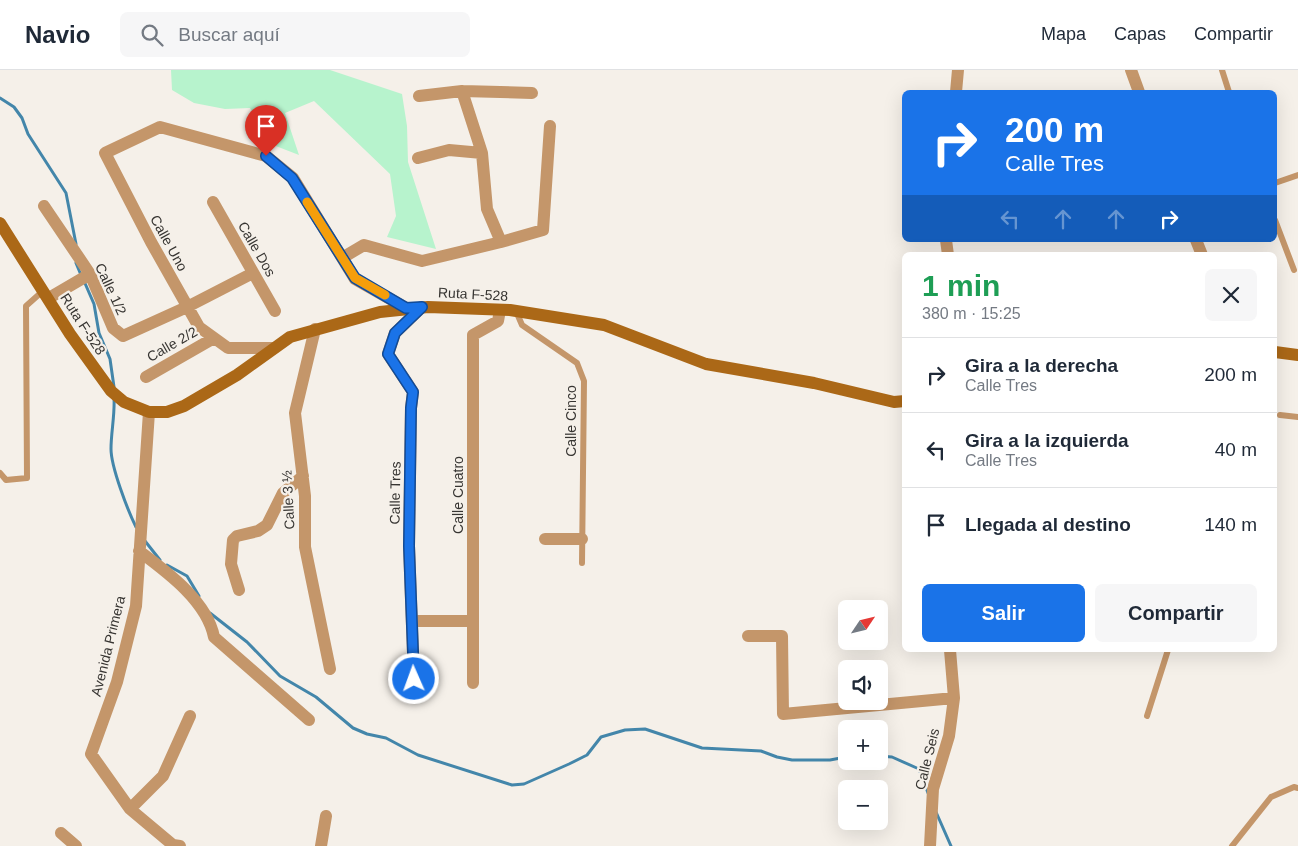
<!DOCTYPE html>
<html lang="es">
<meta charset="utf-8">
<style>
body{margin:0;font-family:Helvetica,sans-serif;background:#f6f6f7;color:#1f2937;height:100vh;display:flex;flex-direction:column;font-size:19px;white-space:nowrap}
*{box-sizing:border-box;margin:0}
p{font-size:16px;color:#747a83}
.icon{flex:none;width:28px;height:28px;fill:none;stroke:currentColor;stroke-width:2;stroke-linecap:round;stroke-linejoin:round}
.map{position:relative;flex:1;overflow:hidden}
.side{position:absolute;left:902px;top:182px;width:375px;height:400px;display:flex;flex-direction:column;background:#fff;border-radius:8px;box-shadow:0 5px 20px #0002}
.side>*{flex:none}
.top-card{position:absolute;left:902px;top:20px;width:375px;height:152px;border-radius:8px;box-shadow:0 5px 20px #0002;background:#1a73e8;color:#fff;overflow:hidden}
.needle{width:32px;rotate:55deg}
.buttons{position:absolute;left:838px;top:530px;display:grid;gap:10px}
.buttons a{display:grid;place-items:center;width:50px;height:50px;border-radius:8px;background:#fff;box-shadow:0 5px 20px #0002;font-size:25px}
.pin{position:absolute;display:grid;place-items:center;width:42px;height:42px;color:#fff;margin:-51px -21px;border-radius:50% 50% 50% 0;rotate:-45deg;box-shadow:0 0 5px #0007}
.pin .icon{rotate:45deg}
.me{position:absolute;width:55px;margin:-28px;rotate:358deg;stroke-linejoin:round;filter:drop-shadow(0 0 4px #0008)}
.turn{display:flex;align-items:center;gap:18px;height:105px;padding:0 20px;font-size:22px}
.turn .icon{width:65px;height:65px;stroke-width:2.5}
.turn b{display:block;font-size:35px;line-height:42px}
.lanes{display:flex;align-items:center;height:48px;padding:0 20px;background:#0003;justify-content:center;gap:25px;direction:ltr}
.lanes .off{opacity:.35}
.round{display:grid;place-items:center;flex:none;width:52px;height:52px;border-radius:8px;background:#f6f6f7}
.summary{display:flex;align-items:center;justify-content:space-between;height:85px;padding:0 20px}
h1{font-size:30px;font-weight:600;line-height:38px;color:#1e9e55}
.action{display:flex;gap:10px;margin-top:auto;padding:10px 20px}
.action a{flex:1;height:58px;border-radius:8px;background:#1a73e8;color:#fff;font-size:20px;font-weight:600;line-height:58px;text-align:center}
.action a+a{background:#f6f6f7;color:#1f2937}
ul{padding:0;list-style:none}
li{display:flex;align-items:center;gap:15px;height:75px;padding:0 20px;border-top:1px solid #e0e1e3}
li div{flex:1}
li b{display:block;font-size:19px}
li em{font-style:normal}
header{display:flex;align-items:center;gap:30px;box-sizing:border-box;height:70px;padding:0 25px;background:#fff;border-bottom:1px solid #e0e1e3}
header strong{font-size:24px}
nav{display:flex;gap:28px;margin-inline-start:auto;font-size:18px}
.search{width:350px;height:45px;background:#f6f6f7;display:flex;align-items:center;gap:12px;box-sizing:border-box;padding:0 18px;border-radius:8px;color:#747a83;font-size:19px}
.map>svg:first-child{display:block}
.green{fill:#b7f3cd}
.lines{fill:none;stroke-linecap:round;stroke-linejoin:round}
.stream{stroke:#4386aa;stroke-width:3}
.service{stroke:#c4966a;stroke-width:6}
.minor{stroke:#c4966a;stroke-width:12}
.secondary{stroke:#ab6817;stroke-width:12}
.route-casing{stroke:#114b97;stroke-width:12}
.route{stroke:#1a73e8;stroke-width:9}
.slow{stroke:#f59e0b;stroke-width:9}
.labels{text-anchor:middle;stroke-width:4.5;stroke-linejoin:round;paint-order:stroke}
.street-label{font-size:14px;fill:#373532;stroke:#f5f0e9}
</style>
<header>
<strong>Navio</strong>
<div class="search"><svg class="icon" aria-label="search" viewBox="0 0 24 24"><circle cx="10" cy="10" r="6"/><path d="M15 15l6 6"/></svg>Buscar aquí</div>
<nav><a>Mapa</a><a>Capas</a><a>Compartir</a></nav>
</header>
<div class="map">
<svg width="1298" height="776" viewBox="0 0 1298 776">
<rect width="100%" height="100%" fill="#f5f0e9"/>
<!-- green -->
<path class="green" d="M171 0H330L402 24 407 56 408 92 436 179 387 167 396 146 390 104 314 31 285 43 299 85 268 73 250 38 225 39 194 33 172 20Z"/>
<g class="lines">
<!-- stream -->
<path class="stream" d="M0 28 14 37 22 48 28 64 66 123 76 174
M76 193 81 205
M84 211 94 234 99 263 110 289 114 317
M114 328C115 345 111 362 111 379 111 397 128 441 136 457
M145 471 160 490
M167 495 187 506 199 526
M210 543 247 572 280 606 316 627 353 658 367 664 386 668 418 685 512 715 524 714 569 694 587 685 601 667 625 660 645 659 702 678 761 681 777 687 792 690H830L846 687
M879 686 892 687 919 699 928 723
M936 742 951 776"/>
<!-- service -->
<path class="service" d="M1222 0 1229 22
M1275 113 1298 105
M1275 150 1294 200
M516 241 522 255 577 293 584 311 582 493
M1280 345 1298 347
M0 403 6 410 27 408 26 236 44 220
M1147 646 1168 580
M1232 776 1271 727 1294 717 1298 718"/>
<!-- minor -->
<path class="minor" d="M1131 0 1139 22
M462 21 532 23
M956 22 958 0
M418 88 449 80 482 83
M213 132 275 241
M44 136 90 204 113 258 123 266 187 237 253 203
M946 170 948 185
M1196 170 1202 185
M501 172 543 160 550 56
M342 188 364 175 422 191 501 172 487 139 482 83 462 21 419 26
M49 228 90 204
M315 259 295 343 305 426V477L330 599
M274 278H228L199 257 151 172 105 83 160 57 266 86 293 108 355 209 406 238
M146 307 214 268
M149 342 136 536 117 612 91 684 130 739 173 775 180 776
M562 469H545H582
M139 481C167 502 207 531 214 567L309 650
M239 520 231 494 233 470 237 466 258 461 267 455 283 423 303 406
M412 551H473
M748 566H782L783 644 954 628
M414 609 409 476 411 338 413 322 388 284 395 263 422 237
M473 613V265L498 251 500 240
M130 739 163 706 190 646
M61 763 76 776
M321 776 326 746
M930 776 933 719 949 666 954 628 950 580"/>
<!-- secondary -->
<path class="secondary" d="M0 153 70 264 111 321 124 332 149 342H167L184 336 237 305 290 267 380 242 428 237 510 240 604 255 706 294 814 313 894 332 905 331
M1275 282 1298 285"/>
</g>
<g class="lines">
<!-- route casing -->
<g class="route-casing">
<path id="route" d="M266 86 292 108 355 208 406 238 422 237 395 263 388 284 413 322 411 338 409 476 414 609"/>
</g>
<!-- route -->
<use href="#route" class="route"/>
<!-- slow -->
<path class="slow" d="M307 132 355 208 385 225"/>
</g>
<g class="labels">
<!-- street labels -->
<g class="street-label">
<text transform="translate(169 173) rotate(61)" y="5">Calle Uno</text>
<text transform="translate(257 179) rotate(60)" y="5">Calle Dos</text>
<text transform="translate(111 219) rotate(65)" y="5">Calle 1/2</text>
<text transform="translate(473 224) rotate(3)" y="5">Ruta F-528</text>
<text transform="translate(83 254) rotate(57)" y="5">Ruta F-528</text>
<text transform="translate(172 274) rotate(-30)" y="5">Calle 2/2</text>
<text transform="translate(571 351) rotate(-90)" y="5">Calle Cinco</text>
<text transform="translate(395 423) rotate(-89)" y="5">Calle Tres</text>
<text transform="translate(458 425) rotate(-90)" y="5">Calle Cuatro</text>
<text transform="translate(288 430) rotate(-93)" y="5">Calle 3 ½</text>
<text transform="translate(108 576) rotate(-76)" y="5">Avenida Primera</text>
<text transform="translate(927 689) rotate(-76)" y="5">Calle Seis</text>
</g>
</g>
</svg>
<div class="buttons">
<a><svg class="needle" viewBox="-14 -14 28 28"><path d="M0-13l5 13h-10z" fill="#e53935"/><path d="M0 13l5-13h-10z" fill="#747a83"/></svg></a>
<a><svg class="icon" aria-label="sound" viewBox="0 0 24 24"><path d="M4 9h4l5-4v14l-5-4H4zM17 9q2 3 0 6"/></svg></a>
<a>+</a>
<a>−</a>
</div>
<div class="pin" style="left:266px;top:86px;background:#d93025"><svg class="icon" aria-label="arrive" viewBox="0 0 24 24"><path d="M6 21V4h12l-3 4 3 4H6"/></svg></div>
<svg class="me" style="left:414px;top:609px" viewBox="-20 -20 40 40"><circle r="17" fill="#1a73e8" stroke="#fff" stroke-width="3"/><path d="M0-11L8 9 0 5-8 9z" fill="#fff"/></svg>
<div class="top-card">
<div class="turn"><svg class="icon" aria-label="right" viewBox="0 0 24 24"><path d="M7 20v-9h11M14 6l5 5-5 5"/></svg><div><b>200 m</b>Calle Tres</div></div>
<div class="lanes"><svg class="icon off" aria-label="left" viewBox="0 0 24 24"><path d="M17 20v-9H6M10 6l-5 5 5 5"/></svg><svg class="icon off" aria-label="ahead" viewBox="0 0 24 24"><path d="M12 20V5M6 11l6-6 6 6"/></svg><svg class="icon off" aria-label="ahead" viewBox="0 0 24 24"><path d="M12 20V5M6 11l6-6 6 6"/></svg><svg class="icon" aria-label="right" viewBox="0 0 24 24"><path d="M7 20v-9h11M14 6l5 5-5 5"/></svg></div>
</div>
<section class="side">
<div class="summary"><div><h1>1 min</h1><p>380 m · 15:25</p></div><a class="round"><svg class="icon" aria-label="close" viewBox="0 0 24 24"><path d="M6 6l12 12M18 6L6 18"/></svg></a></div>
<ul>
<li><svg class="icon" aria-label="right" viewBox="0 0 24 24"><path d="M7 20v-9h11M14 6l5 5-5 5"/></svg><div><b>Gira a la derecha</b><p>Calle Tres</p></div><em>200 m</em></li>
<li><svg class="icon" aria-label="left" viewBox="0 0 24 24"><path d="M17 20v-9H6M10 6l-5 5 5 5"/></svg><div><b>Gira a la izquierda</b><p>Calle Tres</p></div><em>40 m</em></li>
<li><svg class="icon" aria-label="arrive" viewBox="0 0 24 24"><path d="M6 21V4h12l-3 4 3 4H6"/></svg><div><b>Llegada al destino</b></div><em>140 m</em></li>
</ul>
<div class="action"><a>Salir</a><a>Compartir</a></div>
</section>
</div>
